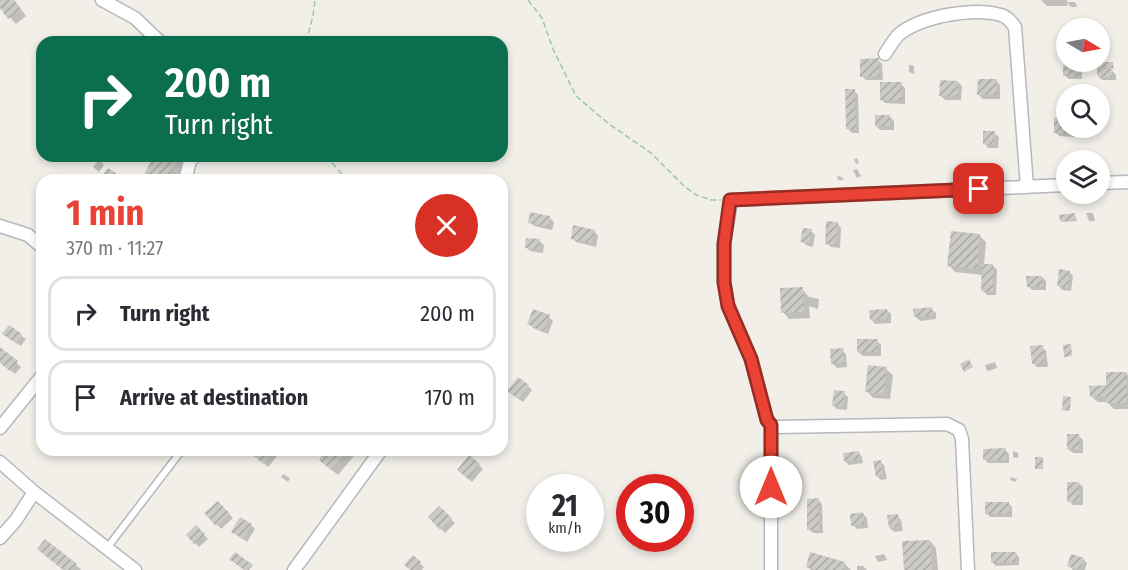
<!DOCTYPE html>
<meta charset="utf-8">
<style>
body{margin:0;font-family:"Fira Sans Condensed",sans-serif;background:#f2f2f3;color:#2b2b33;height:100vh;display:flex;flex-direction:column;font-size:22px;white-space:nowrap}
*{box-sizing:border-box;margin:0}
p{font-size:20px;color:#7c7c81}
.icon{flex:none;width:33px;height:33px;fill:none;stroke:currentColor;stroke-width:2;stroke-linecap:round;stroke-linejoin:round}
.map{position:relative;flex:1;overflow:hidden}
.sheet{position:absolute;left:36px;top:174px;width:472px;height:282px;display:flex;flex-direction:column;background:#fff;border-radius:18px;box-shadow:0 3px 9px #0003}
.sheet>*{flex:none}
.banner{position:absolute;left:36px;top:36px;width:472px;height:126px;border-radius:18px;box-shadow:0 3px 9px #0003;background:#0b6e4f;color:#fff;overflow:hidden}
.needle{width:39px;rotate:100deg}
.tools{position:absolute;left:1056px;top:18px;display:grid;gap:12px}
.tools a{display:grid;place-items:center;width:54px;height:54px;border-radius:50%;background:#fff;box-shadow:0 3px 9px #0003;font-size:30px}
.speed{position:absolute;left:526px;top:474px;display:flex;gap:12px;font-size:30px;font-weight:700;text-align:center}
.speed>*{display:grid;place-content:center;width:78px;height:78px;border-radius:50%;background:#fff;box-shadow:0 3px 9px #0003;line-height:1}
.speed small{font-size:15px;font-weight:400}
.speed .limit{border:9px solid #d22;background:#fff;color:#111}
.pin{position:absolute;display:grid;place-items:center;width:51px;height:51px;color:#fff;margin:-26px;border-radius:12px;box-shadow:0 3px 9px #0006}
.me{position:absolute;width:66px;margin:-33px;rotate:0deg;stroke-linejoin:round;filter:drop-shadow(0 0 4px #0008)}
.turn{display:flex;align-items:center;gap:21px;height:126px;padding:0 30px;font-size:27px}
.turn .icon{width:78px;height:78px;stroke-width:2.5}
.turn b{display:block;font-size:42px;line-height:51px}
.round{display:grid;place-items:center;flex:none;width:63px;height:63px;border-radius:32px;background:#f2f2f3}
.overview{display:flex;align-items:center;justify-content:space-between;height:102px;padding:0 30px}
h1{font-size:36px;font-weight:700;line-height:45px;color:#ea4335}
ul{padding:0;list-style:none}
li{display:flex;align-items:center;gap:18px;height:75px;margin:0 12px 9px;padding:0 18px;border:3px solid #e1e1e2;border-radius:18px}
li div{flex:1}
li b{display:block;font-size:22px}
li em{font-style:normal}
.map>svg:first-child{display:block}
.shadow{fill:#0003}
.building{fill:url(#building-hatch)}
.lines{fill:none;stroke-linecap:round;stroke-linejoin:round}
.service-casing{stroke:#b5b8bc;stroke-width:9}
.minor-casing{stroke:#b5b8bc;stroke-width:15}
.path{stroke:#9cc7a9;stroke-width:1.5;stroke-dasharray:6 3;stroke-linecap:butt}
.service{stroke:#fff;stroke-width:6}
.minor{stroke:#fff;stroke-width:12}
.route-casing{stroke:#982c22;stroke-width:15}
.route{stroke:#ea4335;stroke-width:10}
</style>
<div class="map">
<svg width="1128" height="570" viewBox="0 0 1128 570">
<defs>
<pattern id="building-hatch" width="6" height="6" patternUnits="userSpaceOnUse" patternTransform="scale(1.5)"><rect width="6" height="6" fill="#cccac5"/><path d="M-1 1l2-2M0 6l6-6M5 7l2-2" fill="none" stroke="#a9a8a4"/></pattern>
</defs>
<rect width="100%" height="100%" fill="#f1efe8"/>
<!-- shadow -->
<path class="shadow" d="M0 0H14L26 16 16 24 0 6Z
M1041 0H1067V2H1075L1077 7H1071L1067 3V6H1047Z
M878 60 882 64 883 80H866L862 76Z
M1113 63 1114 69 1110 68 1116 75V80H1102L1098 76 1097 67Z
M909 65 914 66V74L909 72Z
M1077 67 1082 71V79H1069L1064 75Z
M996 80 1000 85V99H983L979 95Z
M958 82 962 86 961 100H945L941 96Z
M901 84 905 88V104L885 103 881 99Z
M854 91 858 95 859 133H852L848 129Z
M890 117 894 121V130H880L876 126Z
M1055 119H1066V128H1074V137L1059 136 1055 132Z
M994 133 999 137 998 148H988L984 143Z
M156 156H189L176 180H143Z
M857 158 859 163 856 164 854 159Z
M99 160 104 165 99 172 93 167Z
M857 169 861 176 857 178 853 170Z
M837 176 842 177 844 180H838Z
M1086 213H1093L1095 221H1089Z
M1075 215 1077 221 1063 222 1061 221Z
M549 217 554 222 552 230 534 226 530 222Z
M837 223 841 228 840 248 831 247 826 243Z
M594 231 598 236 596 247 576 242 572 238Z
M811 231 815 235 813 247 806 245 802 241Z
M980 236 986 242 984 266 992 265 997 270 996 295H987L983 291V275L955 272 949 265Z
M539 241 544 245 543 253 530 251 526 247Z
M1069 272 1073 276 1071 291 1062 290 1058 285Z
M1042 277 1046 281V290H1032L1028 286Z
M802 289 809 297 819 299 818 309 809 306 810 318 789 319 783 312Z
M931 309 936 313V319L920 321 915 316Z
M887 310 891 314V323L875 324 871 319Z
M549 317 553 321 548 334 533 328 529 323Z
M9 327 26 339 21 346 8 338Z
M877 341 881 345V356H863L858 352Z
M1042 347 1046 351 1048 367H1037L1033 363Z
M0 349 21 367 15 374 0 362Z
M842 350 846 354 847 367 837 368 833 364Z
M995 362 997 368 988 371 986 369 985 365Z
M886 369 893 375 890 399 873 398 867 391Z
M1126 373 1128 375V409H1114L1107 402H1098L1091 396Z
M528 386 532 390 523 402 513 395Z
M844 393 848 397 847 410 837 409 833 405Z
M1079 436 1083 440V453H1073L1068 449Z
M258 450H271L277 456 268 467 254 454Z
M328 450H357L358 451 338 475 327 466Z
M1005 450 1009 454V463H988L984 459Z
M1013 451 1018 453V458L1013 457Z
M858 452 862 457 863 463 849 465 845 461Z
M880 461 884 465 887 479 881 480 877 476Z
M479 465 483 469 472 482 463 474Z
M283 474 290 478 288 482 281 477Z
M1011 477 1017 479 1016 482 1010 480Z
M1079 483 1083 487V505H1073L1069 501Z
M818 500 822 504 823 533H813L809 529Z
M218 503 233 518 221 529 207 513Z
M1008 503 1012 507V517H990L986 513Z
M439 508 455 523 445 533 430 517Z
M863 514 867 518 868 528 857 529 853 525Z
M897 516 901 520 903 531 894 532 890 528Z
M251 525 255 529 247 542 233 532Z
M196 527 208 539 199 547 188 535Z
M46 541 76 565 81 570H64Z
M930 541 936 548 938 570H905Z
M1015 553 1019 557V565L996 566 992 562Z
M884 554 887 560 878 562 875 556Z
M413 557 424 567 422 570H411Z
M1083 559 1087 563 1085 570H1073L1069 566Z
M844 563 851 570H811L808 567Z
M857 566H863L867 570H857Z"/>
<!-- building -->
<path class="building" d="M0 0H14L21 9 8 19 0 8Z
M879 58V76L860 77V59Z
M1095 62H1113V68L1095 67Z
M1063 65H1078V76H1063Z
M1097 69H1112V77L1097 76Z
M978 79H997V95H977Z
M940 80 958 81V97L939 96Z
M880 82H902L901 100H880Z
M845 89H855L856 129H846Z
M875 115H890V126H875Z
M1054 118H1066V128H1071V133H1054Z
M983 131H995L994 145 983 144Z
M154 156H179L167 180H141Z
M108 168 116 173 111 180 102 176Z
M530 212 550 216 548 227 528 223Z
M1075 213 1076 220 1060 221 1059 215Z
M826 221 838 222 836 245 825 244Z
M573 225 595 230 592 243 571 239Z
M803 228 812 229 809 243 800 242Z
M951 231 980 234 977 269 947 266Z
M526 238 540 239 539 249 525 248Z
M982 264H993V292L981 291Z
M1059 269 1070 271 1068 288 1057 286Z
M1026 276H1042L1043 286 1027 287Z
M803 287 804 312 781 313 780 288Z
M932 307 933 315 914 317 913 309Z
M533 309 550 315 543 331 527 324Z
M887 309 888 319 870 320 869 310Z
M9 325 22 334 16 343 2 334Z
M857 339H878L877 352H857Z
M1071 344 1072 356 1064 357 1063 345Z
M1043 345 1044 363 1032 364 1030 346Z
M0 347 18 361 10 371 0 363Z
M843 348 844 363 831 364 830 349Z
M969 359 973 367 964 372 960 364Z
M868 365 887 367 884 394 865 392Z
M1106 372H1127V403H1106V396L1090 397 1089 386 1106 385Z
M518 377 529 385 518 399 507 391Z
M834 390 845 391 843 407 832 406Z
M1063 396 1071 397 1070 411 1062 410Z
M1067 434H1079V449H1067Z
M1006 448V460H983V449Z
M256 450H273L274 451 263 464 252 454Z
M326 450H347L331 470 319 460Z
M859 451 860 459 844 461 843 453Z
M469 455 480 464 468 479 457 470Z
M1035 457H1043V469H1035Z
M881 460 883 475 876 477 873 461Z
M1067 482H1079L1080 501 1067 502Z
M819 498V530H807V499Z
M218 501 230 514 216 526 204 513Z
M985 502H1009V513L985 514Z
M439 506 452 518 440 530 428 517Z
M863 512 864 524 851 526 850 514Z
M898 514 899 527 889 528 887 515Z
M240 517 252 524 243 539 231 532Z
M196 525 205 534 194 544 186 535Z
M45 539 77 564 72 570H63L37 549Z
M930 540 932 570H904L902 541Z
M235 552 253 565 249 570H244L229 559Z
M810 552 845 562 843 570H816L806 567Z
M991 552H1016V562L991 563Z
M1071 554 1084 558 1080 570 1067 566Z
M413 555 421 562 414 570H410L404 565Z"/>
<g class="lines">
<!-- service casing -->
<g class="service-casing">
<path id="service" d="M107 548 182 450"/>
</g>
<!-- minor casing -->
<g class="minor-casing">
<path id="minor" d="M102 0 135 18 160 42
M885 54C890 47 895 36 902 32 925 16 974 7 1001 15 1008 17 1011 22 1015 27L1027 187
M185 180 190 161 195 156
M1100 183 1128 182
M0 226 28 235 42 247
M0 428 42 376
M0 462 34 492 135 570
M0 538 16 520 34 492
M294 570 381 450
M771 570V425
M968 570 962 439 959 430 947 424 776 427 771 425 767 420 751 359 728 305 724 282V244L731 200 1066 185"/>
</g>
<!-- path -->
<path class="path" d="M528 0 542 18 553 49 576 96 609 124 651 153 685 187 696 195 711 200H721
M306 42 313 16 315 0
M326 156 347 180"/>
<!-- service -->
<use href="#service" class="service"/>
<!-- minor -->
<use href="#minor" class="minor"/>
</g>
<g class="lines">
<!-- route casing -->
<g class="route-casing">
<path id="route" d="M771 487V425L767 420 751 359 728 306 724 282V244L730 200 979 189"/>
</g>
<!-- route -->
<use href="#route" class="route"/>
</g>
</svg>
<div class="tools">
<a><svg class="needle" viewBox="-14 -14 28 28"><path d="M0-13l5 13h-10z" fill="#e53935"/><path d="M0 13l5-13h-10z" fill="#7c7c81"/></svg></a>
<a><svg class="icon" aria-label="search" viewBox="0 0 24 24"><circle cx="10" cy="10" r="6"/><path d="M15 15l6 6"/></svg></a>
<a><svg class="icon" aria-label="layers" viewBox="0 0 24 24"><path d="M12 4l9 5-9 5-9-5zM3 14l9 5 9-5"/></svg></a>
</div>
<div class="speed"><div>21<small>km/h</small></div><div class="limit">30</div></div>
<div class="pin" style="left:979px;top:189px;background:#d93025"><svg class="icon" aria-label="arrive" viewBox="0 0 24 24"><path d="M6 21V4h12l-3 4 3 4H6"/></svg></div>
<svg class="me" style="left:771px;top:487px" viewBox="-20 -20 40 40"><circle r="19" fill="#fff"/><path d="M0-13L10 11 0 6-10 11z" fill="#ea4335"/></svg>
<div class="banner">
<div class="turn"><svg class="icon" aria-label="right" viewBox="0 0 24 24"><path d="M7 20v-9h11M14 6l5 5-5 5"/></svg><div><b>200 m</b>Turn right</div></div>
</div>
<section class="sheet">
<div class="overview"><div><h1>1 min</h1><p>370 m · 11:27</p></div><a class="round" style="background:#d93025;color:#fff"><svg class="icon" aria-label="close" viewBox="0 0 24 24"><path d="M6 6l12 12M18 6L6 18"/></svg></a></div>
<ul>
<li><svg class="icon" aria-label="right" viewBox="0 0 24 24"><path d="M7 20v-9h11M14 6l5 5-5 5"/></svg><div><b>Turn right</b></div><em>200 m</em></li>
<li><svg class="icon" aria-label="arrive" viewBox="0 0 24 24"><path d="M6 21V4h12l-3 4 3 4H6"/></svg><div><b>Arrive at destination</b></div><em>170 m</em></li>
</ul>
</section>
</div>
